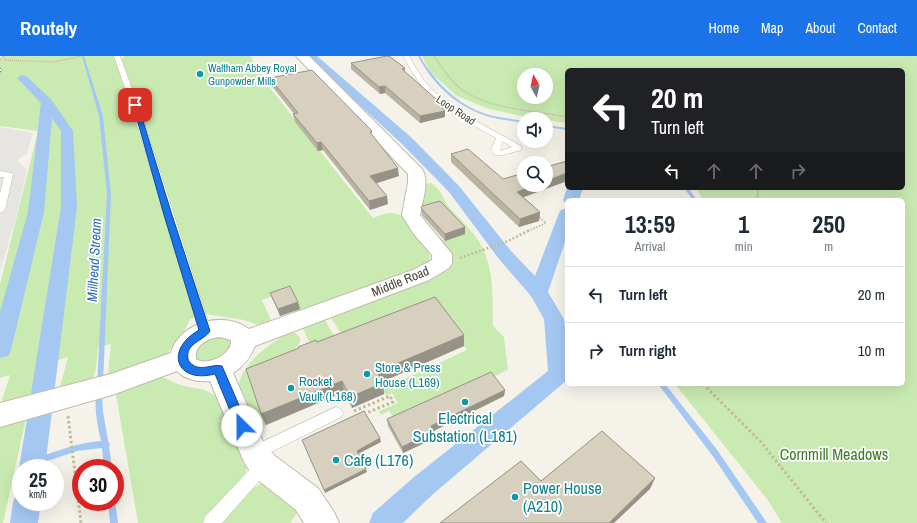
<!DOCTYPE html>
<style>
body{margin:0;font-family:"Archivo Narrow",sans-serif;background:#f6f6f7;color:#1f2937;height:100vh;display:flex;flex-direction:column;font-size:15px;white-space:nowrap}
*{box-sizing:border-box;margin:0}
p{font-size:13px;color:#747a83}
.icon{flex:none;width:22px;height:22px;fill:none;stroke:currentColor;stroke-width:2;stroke-linecap:round;stroke-linejoin:round}
.map{position:relative;flex:1;overflow:hidden}
.drawer{position:absolute;left:565px;top:142px;width:340px;height:188px;display:flex;flex-direction:column;background:#fff;border-radius:6px;box-shadow:0 4px 16px #0002}
.drawer>*{flex:none}
.hud{position:absolute;left:565px;top:12px;width:340px;height:122px;border-radius:6px;box-shadow:0 4px 16px #0002;background:#202124;color:#fff;overflow:hidden}
.needle{width:26px;rotate:352deg}
.controls{position:absolute;left:517px;top:12px;display:grid;gap:8px}
.controls a{display:grid;place-items:center;width:36px;height:36px;border-radius:50%;background:#fff;box-shadow:0 4px 16px #0002;font-size:20px}
.speed{position:absolute;left:12px;top:403px;display:flex;gap:8px;font-size:20px;font-weight:700;text-align:center}
.speed>*{display:grid;place-content:center;width:52px;height:52px;border-radius:50%;background:#fff;box-shadow:0 4px 16px #0002;line-height:1}
.speed small{font-size:10px;font-weight:400}
.speed .limit{border:6px solid #d22;background:#fff;color:#111}
.pin{position:absolute;display:grid;place-items:center;width:34px;height:34px;color:#fff;margin:-17px;border-radius:8px;box-shadow:0 2px 6px #0006}
.me{position:absolute;width:44px;margin:-22px;rotate:337deg;stroke-linejoin:round;filter:drop-shadow(0 0 3px #0008)}
.turn{display:flex;align-items:center;gap:14px;height:84px;padding:0 20px;font-size:18px}
.turn .icon{width:52px;height:52px;stroke-width:2.5}
.turn b{display:block;font-size:28px;line-height:34px}
.lanes{display:flex;align-items:center;height:38px;padding:0 20px;background:#0003;justify-content:center;gap:20px;direction:ltr}
.lanes .off{opacity:.35}
.eta{display:flex;justify-content:space-evenly;align-items:center;height:68px;text-align:center}
.eta b{font-size:24px;font-weight:800;line-height:28px}
ul{padding:0;list-style:none}
li{display:flex;align-items:center;gap:12px;height:56px;padding:0 20px;border-top:1px solid #e0e1e3}
li div{flex:1}
li b{display:block;font-size:15px}
li em{font-style:normal}
header{display:flex;align-items:center;gap:24px;box-sizing:border-box;height:56px;padding:0 20px;background:#1a73e8;color:#fff}
header strong{font-size:19px}
nav{display:flex;gap:22px;margin-inline-start:auto;font-size:14px}
.map>svg:first-child{display:block}
.green{fill:#c9eab1;fill-rule:evenodd}
.parking{fill:#e6e5e1}
.lines{fill:none;stroke-linecap:round;stroke-linejoin:round}
.stream{fill:#a4c8f2;fill-rule:evenodd}
.canal{fill:#a4c8f2;fill-rule:evenodd}
.service-casing{stroke:#c1bcab;stroke-width:1}
.minor-casing{stroke:#c1bcab;stroke-width:2}
.path-far3{stroke:#c3ba9c;stroke-width:1.5;stroke-dasharray:1 1;stroke-linecap:butt}
.path-far2{stroke:#c3ba9c;stroke-width:2;stroke-dasharray:1.5 1.5;stroke-linecap:butt}
.path-far1{stroke:#c3ba9c;stroke-width:2.5;stroke-dasharray:2 2;stroke-linecap:butt}
.path{stroke:#c3ba9c;stroke-width:3;stroke-dasharray:2.5 2.5;stroke-linecap:butt}
.service{fill:#fff;fill-rule:evenodd}
.minor{fill:#fff;fill-rule:evenodd}
.rail-casing{stroke:#989898;stroke-width:3}
.rail{stroke:#fff;stroke-width:2;stroke-dasharray:5.5;stroke-linecap:butt}
.wall{fill:#b9b3a3}
.shaded-wall{fill:#969285}
.building{fill:#d7d0be;stroke:#969285}
.route{fill:#1a73e8;stroke:#114b97}
.culture-dot{fill:#0f9aa8;stroke:#fff;stroke-width:1.5}
.labels{text-anchor:middle;stroke-width:3.5;stroke-linejoin:round;paint-order:stroke}
.far-culture-label{font-size:11px;fill:#0d838f;stroke:#fff;text-anchor:start}
.far-street-label{font-size:11px;fill:#494437;stroke:#fff}
.street-label{font-size:13px;fill:#494437;stroke:#fff}
.culture-label{font-size:13px;fill:#0d838f;stroke:#fff;text-anchor:start}
.water-label{font-size:14px;font-style:italic;fill:#2c6bb8;stroke:#fff}
.near-culture-label{font-size:16px;fill:#0d838f;stroke:#fff;text-anchor:start}
.near-park-label{font-size:16px;fill:#3d7d28;stroke:#fff}
</style>
<header>
<strong>Routely</strong>
<nav><a>Home</a><a>Map</a><a>About</a><a>Contact</a></nav>
</header>
<div class="map">
<svg width="917" height="467" viewBox="0 0 917 467">
<rect width="100%" height="100%" fill="#f5f3e9"/>
<!-- green -->
<path class="green" d="M0 0H118L124 3 123 0H250L270 32 373 162C378 160 385 157 391 157 415 159 424 184 431 204L415 217 296 259 285 236 262 244 274 271H264L244 264 206 258 190 263 183 277 163 303 108 319 111 288 98 291 96 313 91 328 58 338 68 301 39 310 31 343 0 350 10 319 0 322V228L38 75 0 70Z
M422 0H917V467H782L767 443 675 328H903V144H703L696 132H903V14H567V67L546 64V63L530 62 489 53 457 40 431 17ZM524 19H546V41H524Z
M431 127C442 134 442 142 449 151 460 164 475 176 482 191 495 217 492 242 493 270L504 281 508 314 452 340 394 362 389 355 381 359 379 355 398 347 392 337 386 340 382 333 467 294 436 253 347 287 330 260 439 215 435 180 445 185 465 178 440 151 415 159 419 129Z
M324 262 339 289 314 295 302 271Z
M230 276 238 295 200 312 189 294 192 288Z
M289 277H295C304 283 300 288 293 295L302 304 250 324 266 369 262 371C256 363 241 347 239 338 234 312 270 287 289 277Z
M158 319 180 329 205 334 217 341 247 408 245 420 203 467H138L115 333Z
M27 358 3 467H0V364Z
M262 427 274 429 302 450 290 467H221L250 434Z"/>
<!-- parking -->
<path class="parking" d="M0 71 33 77 27 98 17 104 27 114 15 165 0 215Z"/>
<g class="lines">
<!-- stream -->
<path class="stream" d="M82 0H84L103 60 111 138 103 328 102 330 100 331 98 330 97 328 107 138 99 60Z
M418 0H420C436 28 461 52 493 60 503 62 514 63 524 65V67C513 65 501 64 490 61 458 52 433 29 418 0Z
M546 69 567 72V74L546 71Z
M684 132H688L697 144H693Z
M658 328H665L718 395 767 467H758L712 399Z
M99 334 101 335 102 337 103 355 108 385 110 388 109 390 112 412H104L102 392 77 395 33 410 30 409 29 407 30 405C53 396 76 387 101 385 98 372 93 348 97 335Z
M115 444 118 467H110L108 446H115Z"/>
<!-- canal -->
<path class="canal" d="M306 0H317L412 82 459 130 511 195 535 220 559 157 561 154 567 152V180L548 236 564 263 567 290V324L432 439 403 467H369L373 457 414 421 548 315 544 263 531 240 499 203 449 136 402 88Z
M22 19 26 20 51 43 73 75 77 151 45 412H21V416L19 412 61 151V75L52 62 44 156 11 294 8 300 0 302V256L28 156 41 47 17 22Z
M567 132H583L579 144H567V148L565 147 563 144Z
M21 435V446H41L38 467H10L13 446 17 437Z"/>
<!-- service casing -->
<g class="service-casing">
<path id="service" d="M114 0H120C154 90 181 183 211 275L209 278 205 279 201 278 199 275C171 183 146 90 114 0Z
M403 0H409C415 10 420 20 427 28 452 57 490 71 521 90V94L503 99H494L491 93 496 82C469 67 440 53 421 29 414 20 409 10 403 0ZM502 85 512 91 500 95Z
M0 115 12 117 13 119 5 154 0 157V137L4 121H0Z
M336 351 341 353 343 357 341 361 259 402 254 404 249 402 247 397 249 392Z
M263 403 268 405 270 410 268 415 222 467H203L205 461 258 405Z"/>
</g>
<!-- minor casing -->
<g class="minor-casing">
<path id="minor" d="M296 0H309L422 113C430 125 422 146 420 159L452 198V207L449 212 429 224 255 290C250 302 244 310 233 317L264 388 275 400 318 432 334 456 339 467H304L296 454 253 420 244 406 210 325C199 326 185 324 177 315L112 339 0 371V347L111 318 171 297C179 266 225 254 249 273L413 214 432 204V199L413 177 402 159 408 126V118ZM220 281 231 284C233 298 207 311 196 303 194 289 208 282 220 281Z"/>
</g>
<!-- path-far3 -->
<path class="path-far3" d="M434 0C442 12 450 24 461 33 491 54 532 54 567 61
M4 4 53 6 82 0"/>
<!-- path-far2 -->
<path class="path-far2" d="M755 132 758 135 757 144
M528 175 546 167 537 159"/>
<!-- path-far1 -->
<path class="path-far1" d="M460 202 508 185 530 174"/>
<!-- path -->
<path class="path" d="M703 328 760 385 826 467
M354 355 390 340 393 346 364 358
M68 360 81 467"/>
<!-- service -->
<use href="#service" class="service"/>
<!-- minor -->
<use href="#minor" class="minor"/>
<!-- rail casing -->
<g class="rail-casing">
<path id="rail" d="M0 2 2 0
M0 13V15"/>
</g>
<!-- rail -->
<use href="#rail" class="rail"/>
</g>
<!-- wall -->
<path class="wall" d="M351 7 405 12V16L445 55V61L420 67 385 37 380 38 351 13Z
M270 22 372 75V80L399 120 376 127 388 148 370 154 323 94 318 95 295 66 293 58H294L271 29Z
M451 98 503 123 567 125 523 141 540 156 539 165 519 171 451 106Z
M421 152 465 178 445 185 422 159Z
M270 237 298 246 300 253 280 260 273 244Z
M464 279V290L382 326 384 338 352 352 344 336 266 369 261 358 299 293 298 291 317 286Z
M505 334 504 340 434 375 435 382 403 397 388 370 387 363Z"/>
<!-- shaded-wall -->
<path class="shaded-wall" d="M385 30V37L380 38 379 31Z
M445 55V61L420 67V60Z
M321 86 323 94 318 95 317 87Z
M398 112 399 120 371 129 370 120Z
M567 117V125L516 144 517 136 534 129H546V125Z
M387 140 388 148 370 154 369 145Z
M540 156 539 165 519 171 520 163Z
M465 171V178L445 185V178Z
M298 246 300 253 280 260 278 253Z
M464 279V290L379 327 377 316Z
M342 325 344 336 266 369 261 358Z
M383 327 384 338 352 352 350 341Z
M505 334 504 340 431 376V370Z
M434 375 435 382 403 397 402 391Z
M380 382 381 386 358 398 357 395Z
M366 413 367 416 325 437 324 434Z
M655 422 650 433 614 467H609Z"/>
<!-- building -->
<path class="building" d="M387 0H389L405 12 402 13 436 43 445 55 420 60 385 30 379 31 351 7Z
M312 14 372 75 370 76 398 112 370 120 387 140 369 145 321 86 317 87 293 58 298 57 270 22Z
M468 93 503 123 524 117V129H534L517 136 540 156 520 163 451 98Z
M567 105V117L546 125V111Z
M440 145 465 171 445 178 421 152 422 150Z
M290 230 298 246 278 253 270 237Z
M435 241 464 279 377 316 383 327 350 341 342 325 261 358 246 313 299 292 298 291 316 284 317 286Z
M491 316 505 334 431 370 434 375 402 391 387 363Z
M364 355 380 382 357 395 366 413 324 434 302 384Z
M602 375 655 422 609 467H440L521 405 541 425Z"/>
<!-- route -->
<path class="route" d="M135 47 138 49 172 159 210 275C204 285 185 287 188 303 189 307 194 310 197 311 206 313 214 308 222 310L248 370 246 374 242 375 238 374 215 318C176 328 164 294 199 274L164 159 133 49Z"/>
<!-- markers -->
<g class="culture-dot">
<circle cx="200" cy="18" r="4"/>
<circle cx="367" cy="318" r="4"/>
<circle cx="291" cy="332" r="4"/>
<circle cx="465" cy="346" r="4"/>
<circle cx="336" cy="404" r="4"/>
<circle cx="515" cy="441" r="4"/>
</g>
<g class="labels">
<!-- far-culture labels -->
<g class="far-culture-label">
<text x="208" y="16">Waltham Abbey Royal<tspan x="208" dy="13">Gunpowder Mills</tspan></text>
</g>
<!-- far-street labels -->
<g class="far-street-label">
<text transform="translate(456 54) rotate(33)" y="4">Loop Road</text>
</g>
<!-- street labels -->
<g class="street-label">
<text transform="translate(400 225) rotate(-22)" y="5">Middle Road</text>
</g>
<!-- culture labels -->
<g class="culture-label">
<text x="375" y="316">Store &amp; Press<tspan x="375" dy="15">House (L169)</tspan></text>
<text x="299" y="330">Rocket<tspan x="299" dy="15">Vault (L168)</tspan></text>
</g>
<!-- water labels -->
<g class="water-label">
<text transform="translate(94 204) rotate(-87)" y="5">Millhead Stream</text>
</g>
<!-- near-culture labels -->
<g class="near-culture-label">
<text x="465" y="368" text-anchor="middle">Electrical<tspan x="465" dy="18">Substation (L181)</tspan></text>
<text x="344" y="410">Cafe (L176)</text>
<text x="523" y="438">Power House<tspan x="523" dy="18">(A210)</tspan></text>
</g>
<!-- near-park labels -->
<g class="near-park-label">
<text x="834" y="404">Cornmill Meadows</text>
</g>
</g>
</svg>
<div class="controls">
<a><svg class="needle" viewBox="-14 -14 28 28"><path d="M0-13l5 13h-10z" fill="#e53935"/><path d="M0 13l5-13h-10z" fill="#747a83"/></svg></a>
<a><svg class="icon" aria-label="sound" viewBox="0 0 24 24"><path d="M4 9h4l5-4v14l-5-4H4zM17 9q2 3 0 6"/></svg></a>
<a><svg class="icon" aria-label="search" viewBox="0 0 24 24"><circle cx="10" cy="10" r="6"/><path d="M15 15l6 6"/></svg></a>
</div>
<div class="speed"><div>25<small>km/h</small></div><div class="limit">30</div></div>
<div class="pin" style="left:135px;top:49px;background:#d93025"><svg class="icon" aria-label="arrive" viewBox="0 0 24 24"><path d="M6 21V4h12l-3 4 3 4H6"/></svg></div>
<svg class="me" style="left:242px;top:370px" viewBox="-20 -20 40 40"><circle r="19" fill="#fff"/><path d="M0-13L10 11 0 6-10 11z" fill="#1a73e8"/></svg>
<div class="hud">
<div class="turn"><svg class="icon" aria-label="left" viewBox="0 0 24 24"><path d="M17 20v-9H6M10 6l-5 5 5 5"/></svg><div><b>20 m</b>Turn left</div></div>
<div class="lanes"><svg class="icon" aria-label="left" viewBox="0 0 24 24"><path d="M17 20v-9H6M10 6l-5 5 5 5"/></svg><svg class="icon off" aria-label="ahead" viewBox="0 0 24 24"><path d="M12 20V5M6 11l6-6 6 6"/></svg><svg class="icon off" aria-label="ahead" viewBox="0 0 24 24"><path d="M12 20V5M6 11l6-6 6 6"/></svg><svg class="icon off" aria-label="right" viewBox="0 0 24 24"><path d="M7 20v-9h11M14 6l5 5-5 5"/></svg></div>
</div>
<section class="drawer">
<div class="eta">
<div><b>13:59</b><p>Arrival</p></div>
<div><b>1</b><p>min</p></div>
<div><b>250</b><p>m</p></div>
</div>
<ul>
<li><svg class="icon" aria-label="left" viewBox="0 0 24 24"><path d="M17 20v-9H6M10 6l-5 5 5 5"/></svg><div><b>Turn left</b></div><em>20 m</em></li>
<li><svg class="icon" aria-label="right" viewBox="0 0 24 24"><path d="M7 20v-9h11M14 6l5 5-5 5"/></svg><div><b>Turn right</b></div><em>10 m</em></li>
</ul>
</section>
</div>
